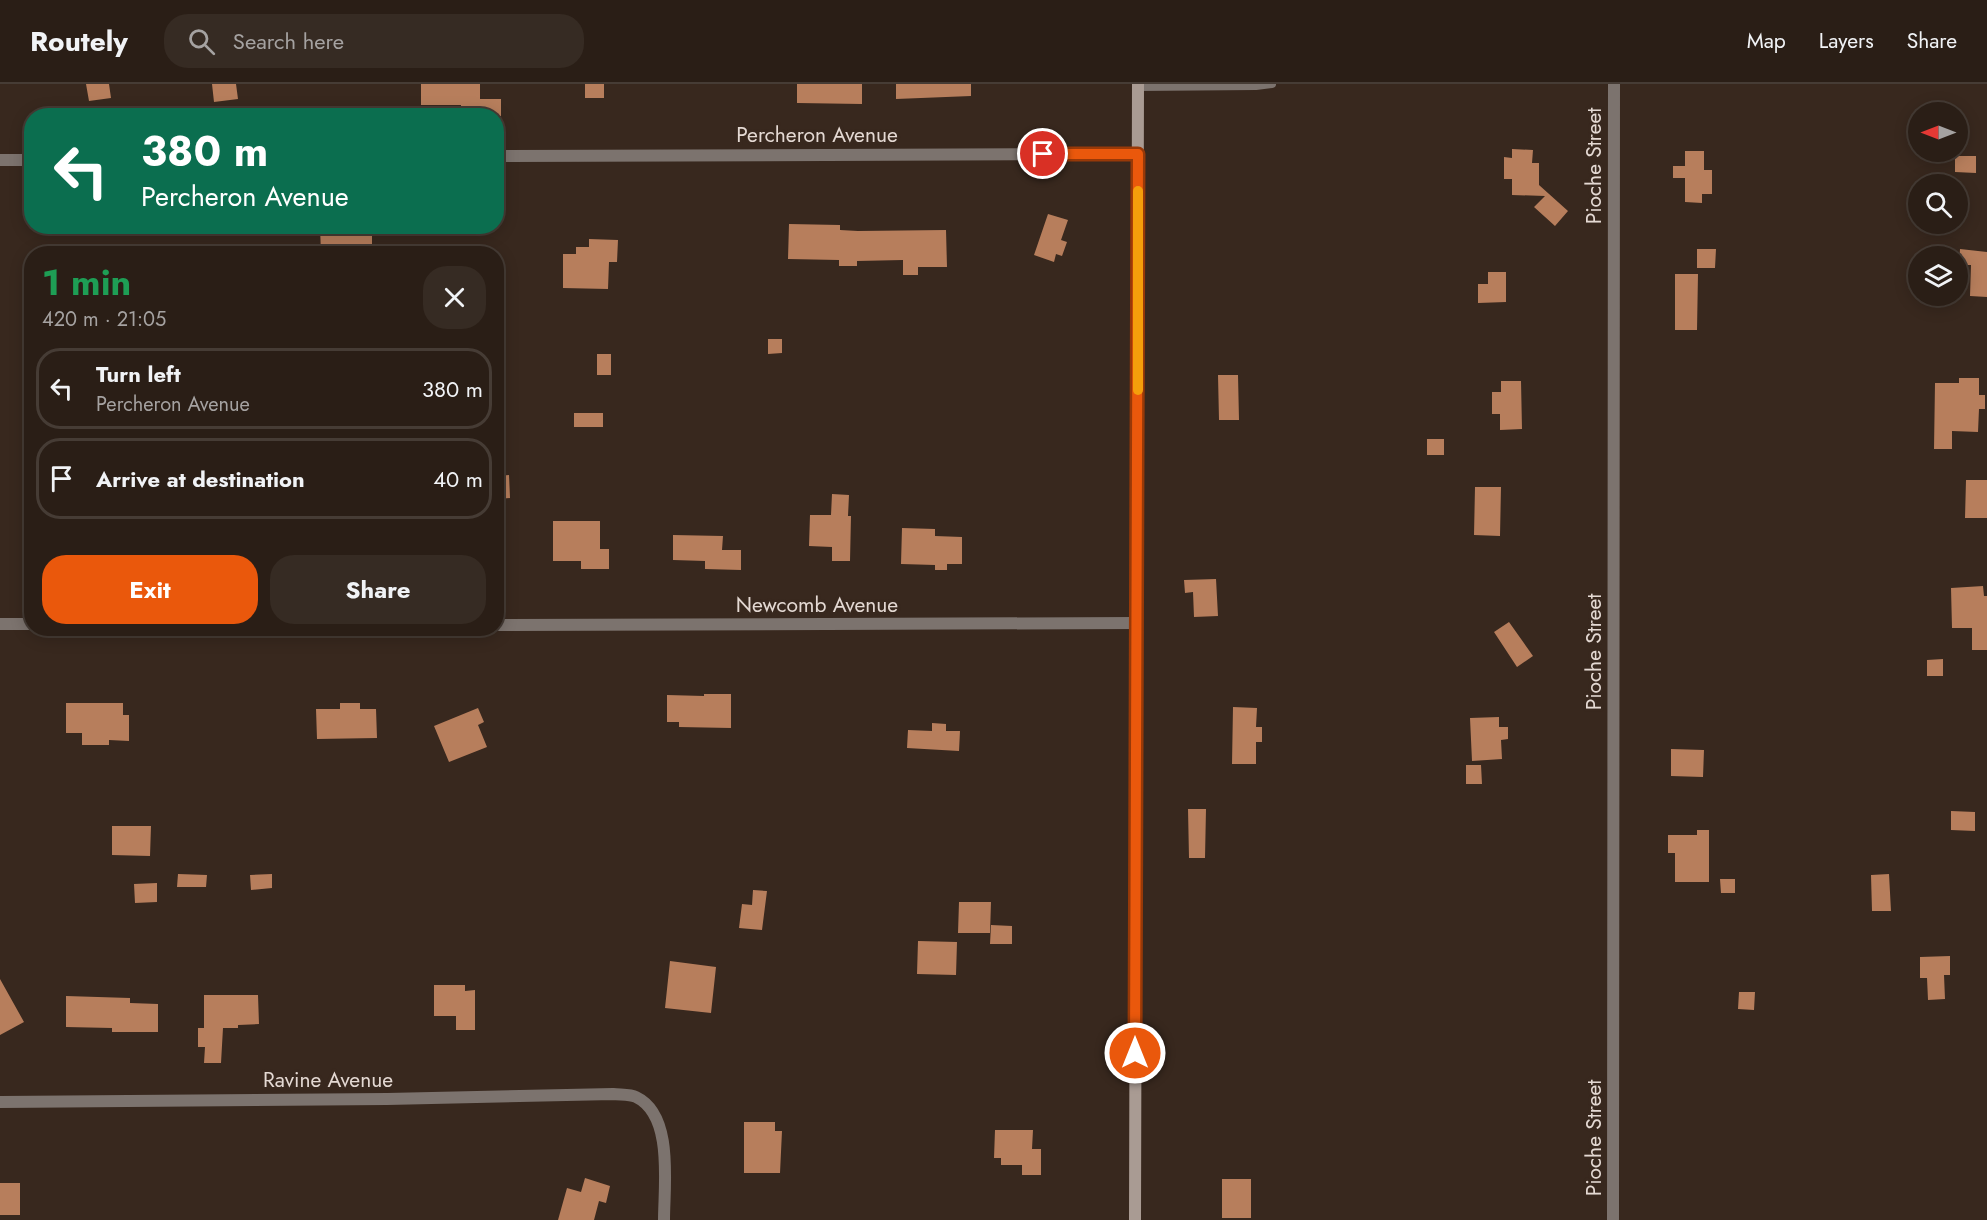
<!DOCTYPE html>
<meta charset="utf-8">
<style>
body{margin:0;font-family:Jost,sans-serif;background:#362b23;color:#f1f3f6;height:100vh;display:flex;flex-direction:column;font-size:22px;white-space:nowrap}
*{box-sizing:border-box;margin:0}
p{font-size:20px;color:#a5a2a1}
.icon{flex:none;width:33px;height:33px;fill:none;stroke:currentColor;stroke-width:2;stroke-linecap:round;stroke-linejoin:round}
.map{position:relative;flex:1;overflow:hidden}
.side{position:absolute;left:24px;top:162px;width:480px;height:390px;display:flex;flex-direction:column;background:#2a1e16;border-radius:24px;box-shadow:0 3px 15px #0003,0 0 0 2px #463c35}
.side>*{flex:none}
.top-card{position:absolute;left:24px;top:24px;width:480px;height:126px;border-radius:24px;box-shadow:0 3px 15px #0003,0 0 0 2px #463c35;background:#0b6e4f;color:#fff;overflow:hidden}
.needle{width:39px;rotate:270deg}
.controls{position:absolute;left:1908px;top:18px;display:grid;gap:12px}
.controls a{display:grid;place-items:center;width:60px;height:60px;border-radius:50%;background:#2a1e16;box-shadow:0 3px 15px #0003,0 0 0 2px #463c35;font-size:30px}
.pin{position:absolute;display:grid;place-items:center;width:51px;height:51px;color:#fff;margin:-26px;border:3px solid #fff;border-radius:50%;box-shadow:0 2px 6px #0007}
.me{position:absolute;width:66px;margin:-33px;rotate:0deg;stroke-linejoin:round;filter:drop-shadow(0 0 4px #0008)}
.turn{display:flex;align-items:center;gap:21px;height:126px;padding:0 18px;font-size:27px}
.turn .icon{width:78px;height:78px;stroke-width:2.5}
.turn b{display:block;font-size:42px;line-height:51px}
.round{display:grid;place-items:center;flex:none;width:63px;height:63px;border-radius:24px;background:#362b23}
.head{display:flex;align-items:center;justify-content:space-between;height:102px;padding:0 18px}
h1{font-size:36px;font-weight:700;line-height:45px;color:#1e9e55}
.primary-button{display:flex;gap:12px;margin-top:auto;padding:12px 18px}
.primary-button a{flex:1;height:69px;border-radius:24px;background:#ea580c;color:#fff;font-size:24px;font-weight:700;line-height:69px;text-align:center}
.primary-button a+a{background:#362b23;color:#f1f3f6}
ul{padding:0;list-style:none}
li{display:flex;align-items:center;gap:18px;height:81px;margin:0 12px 9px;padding:0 6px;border:3px solid #463c35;border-radius:24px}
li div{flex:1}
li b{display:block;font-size:22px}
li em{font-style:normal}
header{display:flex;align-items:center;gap:36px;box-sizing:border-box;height:84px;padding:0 30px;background:#2a1e16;border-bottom:2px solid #463c35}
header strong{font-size:28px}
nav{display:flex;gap:33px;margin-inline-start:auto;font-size:21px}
.search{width:420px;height:54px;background:#362b23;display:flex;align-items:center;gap:15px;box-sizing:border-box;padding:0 21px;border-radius:24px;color:#a5a2a1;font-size:22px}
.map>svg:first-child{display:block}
.building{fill:#b77e5c}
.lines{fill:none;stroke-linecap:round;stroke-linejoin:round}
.lane{stroke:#7c736e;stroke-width:8}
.street{stroke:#7c736e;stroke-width:12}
.secondary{stroke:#a99b93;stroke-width:12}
.route-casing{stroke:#983908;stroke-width:15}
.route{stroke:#ea580c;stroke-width:10}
.slow{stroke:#f59e0b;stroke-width:10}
.labels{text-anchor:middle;stroke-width:6;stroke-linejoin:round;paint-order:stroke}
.street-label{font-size:21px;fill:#e4d9d3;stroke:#38281e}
</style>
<header>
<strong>Routely</strong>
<div class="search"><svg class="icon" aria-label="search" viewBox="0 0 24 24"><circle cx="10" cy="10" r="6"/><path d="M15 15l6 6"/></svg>Search here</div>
<nav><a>Map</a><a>Layers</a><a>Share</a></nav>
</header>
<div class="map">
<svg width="1987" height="1136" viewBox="0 0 1987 1136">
<rect width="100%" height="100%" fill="#38281e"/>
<!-- building -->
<path class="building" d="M86 0H109L111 14 89 17Z
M212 0H236L238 15 214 18Z
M421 0H480V15H501V32H461V21H421Z
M585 0H604V14H585Z
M797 0H862V20L797 19Z
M896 0H971V12L896 15Z
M1512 65 1533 66 1532 79H1539V101L1568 127 1555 142 1534 123 1545 112 1512 111V95H1504V73L1512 74Z
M1685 67H1704V86H1712V110H1702V119L1685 118V94H1673V82H1685Z
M1955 72H1976V89L1955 88Z
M1048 130 1068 136 1061 156 1067 158 1062 172 1056 170 1054 178 1034 171Z
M789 140 840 141V146L858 147 946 146 947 183H918V191H903V176L857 177V182H839V176L788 175Z
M320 142H372V170H321Z
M589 155 618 156 617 178H609L608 205 563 204V170H576V163H589Z
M1697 165H1716L1715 184H1697Z
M1960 165 1987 168V213L1970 212 1971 181H1959Z
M1488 188H1506V218L1478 219V200H1488Z
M1675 190H1698L1697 246H1675Z
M768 255H782V269L768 270Z
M597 270H611V291H597Z
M1218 291H1238L1239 336H1219Z
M1959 294H1979V311H1985V325H1979L1978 348 1952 347V365H1934L1935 299H1959Z
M1501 297H1521L1522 345 1500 346V330H1492V308H1501Z
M574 329H603V343H574Z
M1427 355H1444V371H1427Z
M509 391 510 414 496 415V392Z
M1966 396H1987V434H1965Z
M1475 403H1501L1500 452 1474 451Z
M832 410 849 411 848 432H851L850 477H832V463L809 462 810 431H831Z
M553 437H600V465H609V485H581V477H553Z
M902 444 935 445V452L962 453V480H947V486H935V481L901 480Z
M673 451 723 452 722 466H741V486L705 485V477L673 476Z
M1216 495 1218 532 1194 533 1193 508 1185 509 1184 496Z
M1983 502 1984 512H1987V566H1972V544H1952L1951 504Z
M1509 538 1533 572 1517 583 1494 548Z
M1943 575V592H1927V576Z
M704 610H731V644L679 643V638H667V611L704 612Z
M66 619H123V631H129V657L109 656V661H82V649H66Z
M340 619H360V625H376L377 654 317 655 316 625H340Z
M1233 623 1257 624 1256 643H1262V658H1256V680H1232Z
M478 624 484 638 478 641 487 663 449 678 434 642Z
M1499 633V643H1508V655L1501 656 1502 675 1472 677 1470 634Z
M932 639 946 640V647H960L959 667 907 664 908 646 932 647Z
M1671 665 1704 666 1703 693 1671 692Z
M1466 681H1481L1482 700H1466Z
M1188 725H1206L1205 774H1189Z
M1951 727 1975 728V747L1951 746Z
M112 742H151L150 772 112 771Z
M1697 746H1709V798H1675V769H1668V751H1697Z
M178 790 207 791 206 803H177Z
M272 790V804L251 806 250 791Z
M1889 790 1891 827H1872L1871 791Z
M1720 795H1735V809H1721Z
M157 799V818L135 819 134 800Z
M753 806 767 807 762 846 739 844 742 820 752 821Z
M959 818H991L990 849H958Z
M991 841 1012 842V860H990Z
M918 857 957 858 956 891 917 890Z
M1950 872V891H1944L1945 915 1928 916 1927 894H1920V873Z
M670 877 716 883 711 929 665 924Z
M0 895 24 938 0 951Z
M434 901H465V907L475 906V946H456V932H434Z
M1739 908H1755L1754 926 1738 925Z
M204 911H258L259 940 238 941V944H223L221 979H204L205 963H198V944H204Z
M66 912 130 914V919L158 920V948H112V944L66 943Z
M744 1038H775V1047H782L780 1089H744Z
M995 1046H1033L1032 1065H1041V1091H1022V1081H1001V1074H994Z
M585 1094 610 1102 606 1119 599 1117 594 1136H558L567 1104 581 1108Z
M1222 1095H1251V1134H1222Z
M0 1099H20V1131H0Z"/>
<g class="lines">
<!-- lane -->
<path class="lane" d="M1138 3 1256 2 1272 0"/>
<!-- street -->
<path class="street" d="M496 72 1138 70
M0 76H32
M0 540H32
M496 541 1137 539
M0 1018 387 1015 613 1010C620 1011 630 1010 636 1013 674 1031 664 1101 664 1136
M1613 1136 1614 0"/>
<!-- secondary -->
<path class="secondary" d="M1135 1136 1138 0"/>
</g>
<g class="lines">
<!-- route casing -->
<g class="route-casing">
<path id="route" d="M1043 70H1138L1135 969"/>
</g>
<!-- route -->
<use href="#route" class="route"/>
<!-- slow -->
<path class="slow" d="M1138 306V107"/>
</g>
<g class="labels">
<!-- street labels -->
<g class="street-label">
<text x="817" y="58">Percheron Avenue</text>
<text transform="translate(1594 82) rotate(-90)" y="7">Pioche Street</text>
<text x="817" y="528">Newcomb Avenue</text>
<text transform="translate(1594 568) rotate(-90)" y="7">Pioche Street</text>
<text x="328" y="1003">Ravine Avenue</text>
<text transform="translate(1594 1054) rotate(-90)" y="7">Pioche Street</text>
</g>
</g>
</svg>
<div class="controls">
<a><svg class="needle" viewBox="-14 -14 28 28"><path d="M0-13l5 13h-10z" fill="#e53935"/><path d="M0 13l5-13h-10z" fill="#a5a2a1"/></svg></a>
<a><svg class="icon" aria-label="search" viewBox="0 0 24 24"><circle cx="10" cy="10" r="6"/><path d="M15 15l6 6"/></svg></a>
<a><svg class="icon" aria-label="layers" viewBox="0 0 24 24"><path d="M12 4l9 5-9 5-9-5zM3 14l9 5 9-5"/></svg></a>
</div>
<div class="pin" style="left:1043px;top:70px;background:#d93025"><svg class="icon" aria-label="arrive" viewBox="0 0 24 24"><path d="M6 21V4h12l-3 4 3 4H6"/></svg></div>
<svg class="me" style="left:1135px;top:969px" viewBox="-20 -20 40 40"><circle r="17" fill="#ea580c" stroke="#fff" stroke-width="3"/><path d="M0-11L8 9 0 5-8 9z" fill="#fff"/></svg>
<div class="top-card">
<div class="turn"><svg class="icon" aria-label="left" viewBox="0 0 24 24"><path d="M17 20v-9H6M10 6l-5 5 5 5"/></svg><div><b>380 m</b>Percheron Avenue</div></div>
</div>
<section class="side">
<div class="head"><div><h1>1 min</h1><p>420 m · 21:05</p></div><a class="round"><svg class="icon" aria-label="close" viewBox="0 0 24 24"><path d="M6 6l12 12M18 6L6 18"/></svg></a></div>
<ul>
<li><svg class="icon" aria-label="left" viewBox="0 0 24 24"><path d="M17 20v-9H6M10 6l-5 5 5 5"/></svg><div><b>Turn left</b><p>Percheron Avenue</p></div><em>380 m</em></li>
<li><svg class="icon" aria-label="arrive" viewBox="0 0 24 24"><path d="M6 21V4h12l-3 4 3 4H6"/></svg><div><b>Arrive at destination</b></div><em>40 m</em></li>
</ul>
<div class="primary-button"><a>Exit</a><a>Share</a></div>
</section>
</div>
